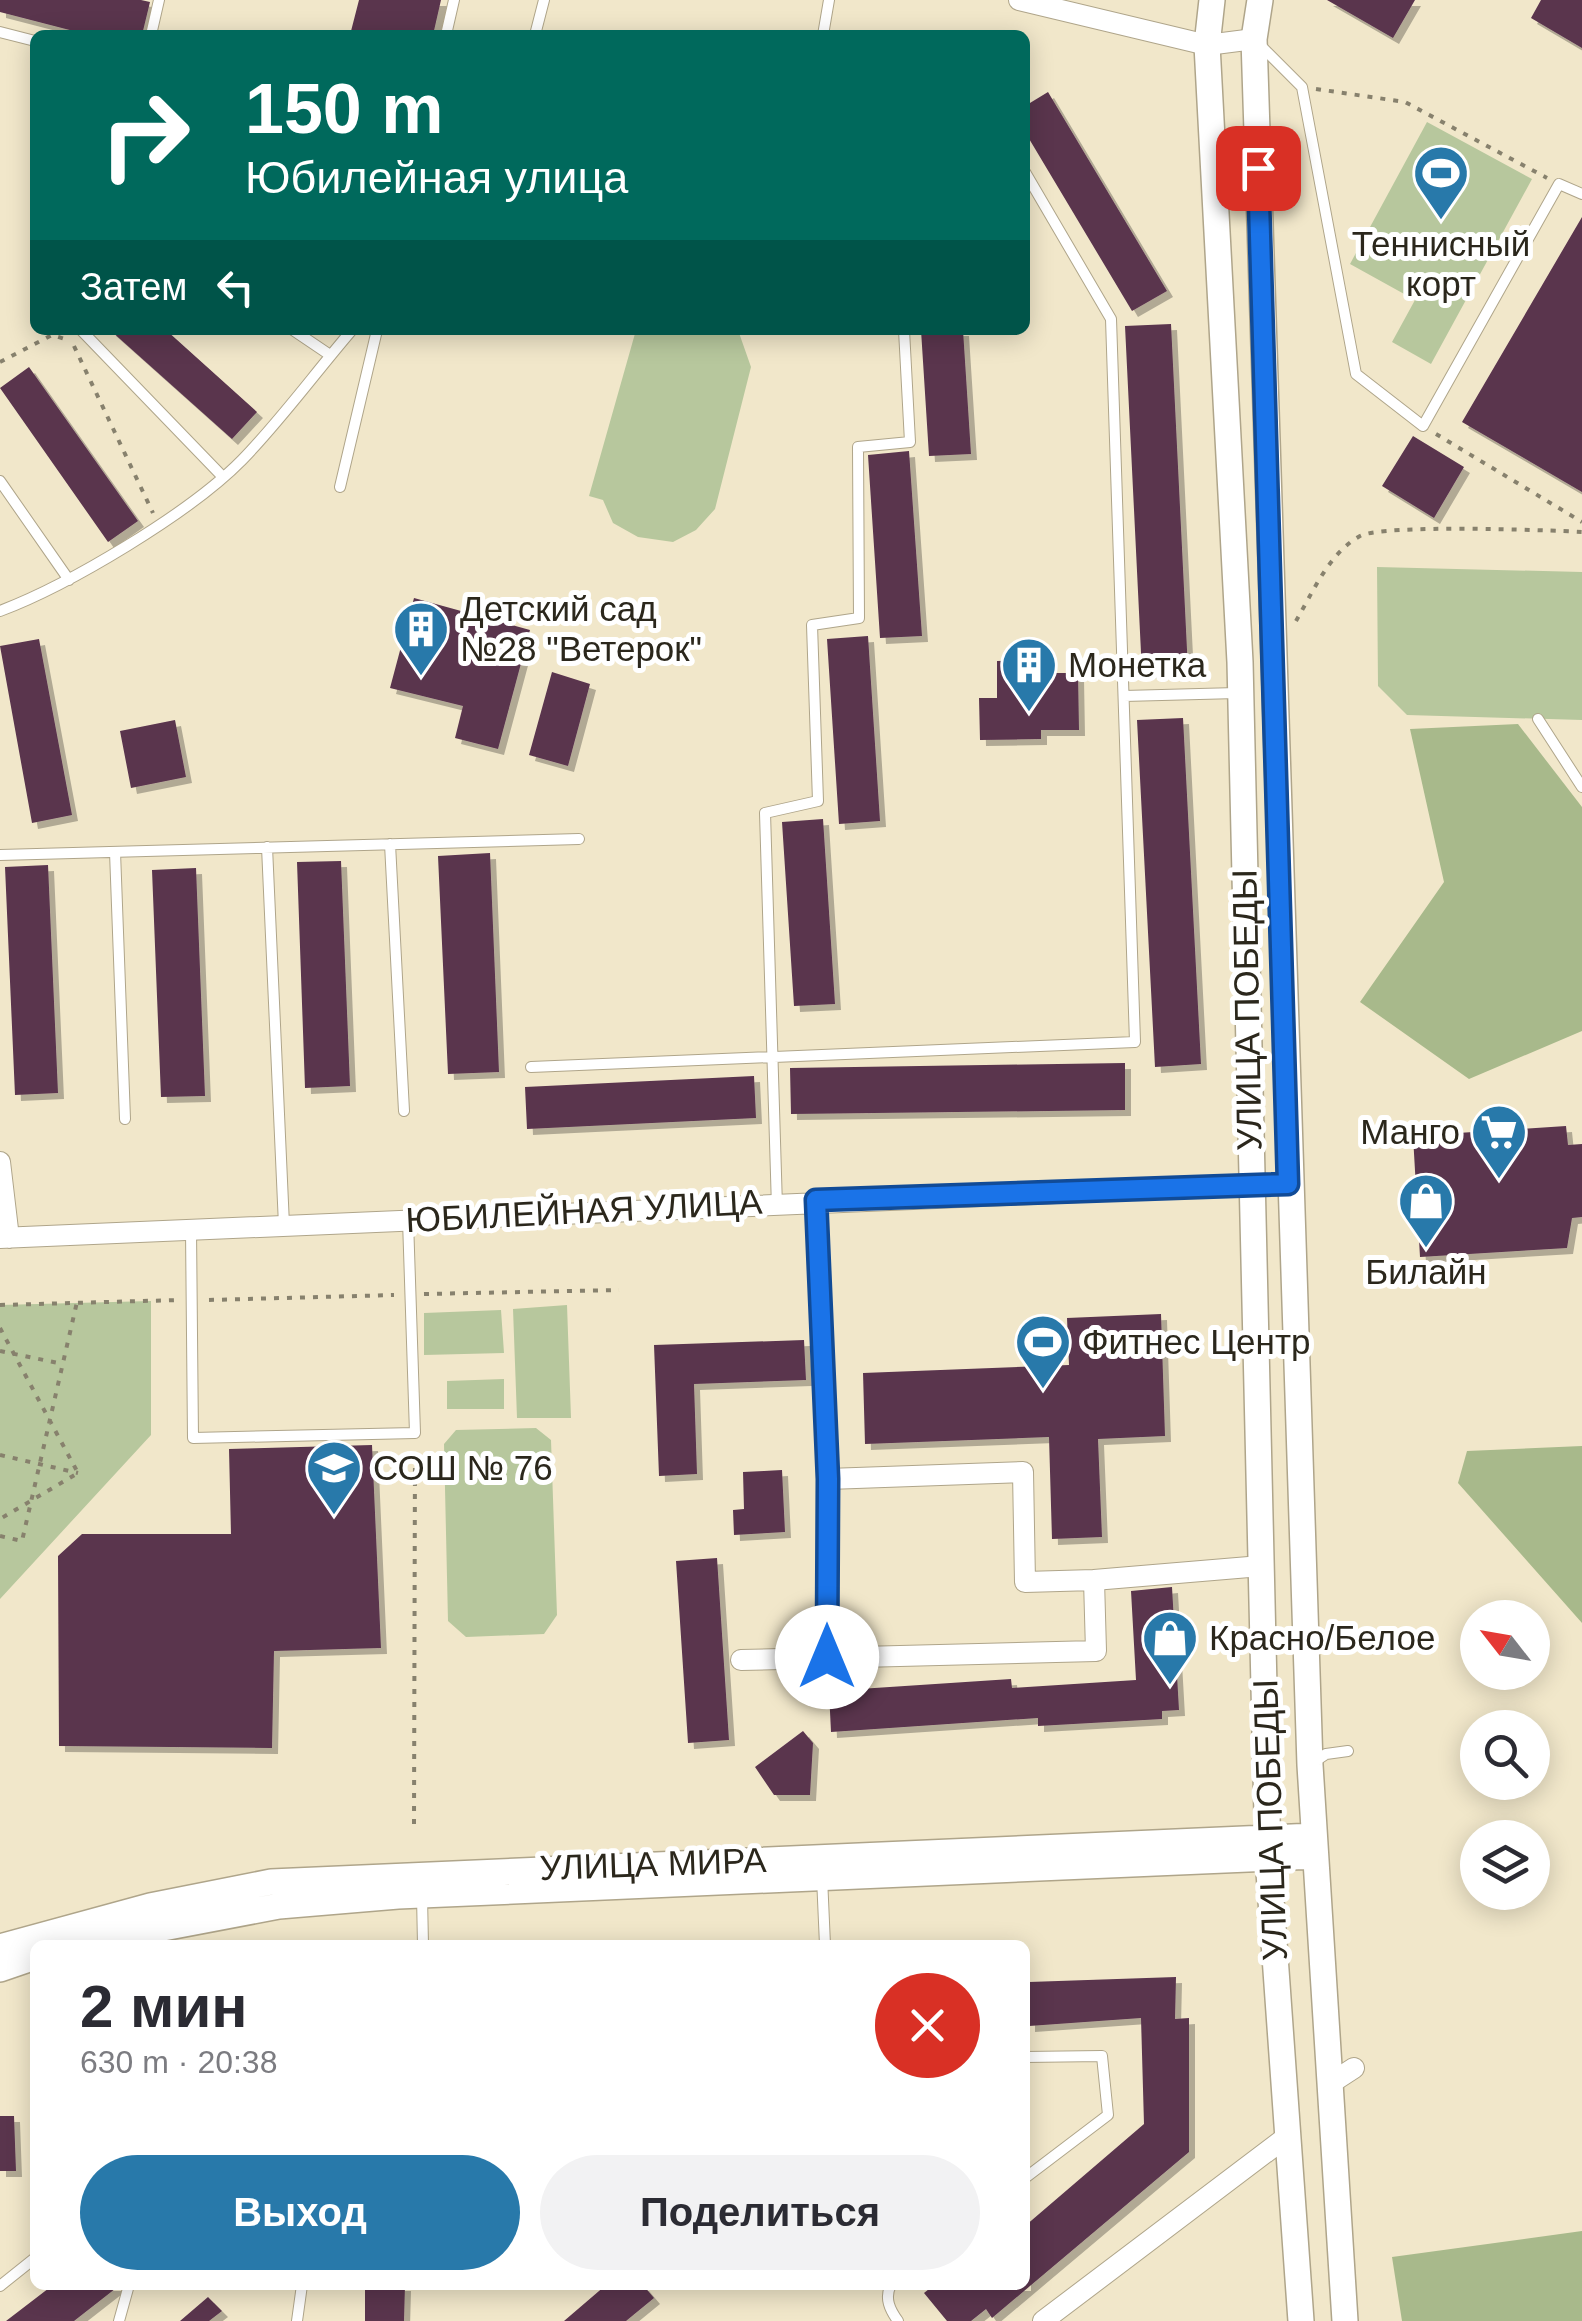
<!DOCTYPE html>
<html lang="ru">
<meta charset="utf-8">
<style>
body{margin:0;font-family:Helvetica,sans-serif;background:#f2f2f3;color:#2b2b33;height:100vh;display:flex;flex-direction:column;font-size:38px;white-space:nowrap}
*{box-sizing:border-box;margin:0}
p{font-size:32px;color:#7c7c81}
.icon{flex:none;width:55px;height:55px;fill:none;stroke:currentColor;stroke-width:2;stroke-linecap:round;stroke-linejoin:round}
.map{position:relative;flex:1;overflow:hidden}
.side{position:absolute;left:30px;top:1940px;width:1000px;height:350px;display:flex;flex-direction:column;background:#fff;border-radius:15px;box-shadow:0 5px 25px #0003}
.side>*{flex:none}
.hud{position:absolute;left:30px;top:30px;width:1000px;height:305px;border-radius:15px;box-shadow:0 5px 25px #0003;background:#00695c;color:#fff;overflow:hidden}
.needle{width:65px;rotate:301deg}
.buttons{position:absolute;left:1460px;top:1600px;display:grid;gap:20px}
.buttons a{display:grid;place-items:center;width:90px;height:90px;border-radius:50%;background:#fff;box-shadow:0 5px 25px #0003;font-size:50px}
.pin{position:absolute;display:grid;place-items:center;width:85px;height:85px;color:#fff;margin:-42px;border-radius:20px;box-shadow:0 5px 15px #0006}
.me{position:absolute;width:110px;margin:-55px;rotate:0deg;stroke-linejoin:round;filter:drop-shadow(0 0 8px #0008)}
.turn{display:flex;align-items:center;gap:35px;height:210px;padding:0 50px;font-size:45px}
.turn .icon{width:130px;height:130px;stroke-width:2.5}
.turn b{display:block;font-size:70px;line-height:85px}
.then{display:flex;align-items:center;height:95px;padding:0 50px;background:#0003;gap:20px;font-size:38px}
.round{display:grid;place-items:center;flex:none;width:105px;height:105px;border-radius:52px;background:#f2f2f3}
.head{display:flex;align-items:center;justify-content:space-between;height:170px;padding:0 50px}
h1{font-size:60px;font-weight:700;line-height:75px}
.action{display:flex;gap:20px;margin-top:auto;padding:20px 50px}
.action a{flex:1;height:115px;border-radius:60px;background:#2879aa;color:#fff;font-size:40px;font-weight:700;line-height:115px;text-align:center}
.action a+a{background:#f2f2f3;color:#2b2b33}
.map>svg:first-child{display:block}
.green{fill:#b7c79d}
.forest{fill:#a8b98b}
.building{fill:#5a344e;filter:url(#shadow)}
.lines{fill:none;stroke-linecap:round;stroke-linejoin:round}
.service-casing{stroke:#afa58a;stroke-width:12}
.minor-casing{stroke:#afa58a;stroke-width:22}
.tertiary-casing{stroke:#afa58a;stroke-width:28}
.path{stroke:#87816d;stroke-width:4;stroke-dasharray:5 8;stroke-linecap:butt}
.service{stroke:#fff;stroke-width:10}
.minor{stroke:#fff;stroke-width:20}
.tertiary{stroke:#fff;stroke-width:25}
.route-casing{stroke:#114b97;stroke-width:25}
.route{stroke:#1a73e8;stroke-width:18}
.labels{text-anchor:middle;stroke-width:10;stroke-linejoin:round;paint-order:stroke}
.poi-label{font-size:35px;fill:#2b271c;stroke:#fff;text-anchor:start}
.street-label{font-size:35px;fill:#2b271c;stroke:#fff}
</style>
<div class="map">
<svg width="1582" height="2321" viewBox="0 0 1582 2321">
<defs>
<filter id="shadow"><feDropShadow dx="6" dy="6" stdDeviation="0" flood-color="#0004"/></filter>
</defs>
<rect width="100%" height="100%" fill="#f1e7ca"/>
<!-- green -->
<path class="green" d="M1427 122 1532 179 1431 364 1392 342 1415 300 1350 264Z
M636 330H738L751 367 715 509 696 530 673 542 638 537 613 523 603 500 589 496Z
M1377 567 1582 572V720L1407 715 1378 686Z
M151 1301V1435L0 1599V1305Z
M567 1305 571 1418H517L513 1309Z
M501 1310 504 1353 424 1355V1313Z
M504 1379V1409H447V1381Z
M536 1428 551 1440 557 1615 544 1634 466 1637 448 1621 444 1444 456 1430Z"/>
<!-- forest -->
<path class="forest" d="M1518 724 1582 807V1031L1469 1079 1360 1002 1444 882 1410 729Z
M1582 1446V1623L1458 1483 1467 1451Z
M1582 2231V2321H1402L1392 2257Z"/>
<!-- building -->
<path class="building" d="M0 0H141L150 2 142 35H89L0 12Z
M359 0H441L433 35H350Z
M1327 0H1415L1393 38Z
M1541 0H1582V48L1531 18Z
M1048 92 1167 291 1132 311 1025 132V106Z
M1582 217V492L1462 422Z
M1171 324 1188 670 1142 673 1125 326Z
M110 330H166L257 412 232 439Z
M921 330H963L971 454 929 456Z
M29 367 138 521 108 542 0 388Z
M1413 436 1464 467 1434 518 1382 486Z
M909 451 922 636 880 638 868 455Z
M414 598 530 630 498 749 455 738 463 706 390 688Z
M868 636 880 821 839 824 827 639Z
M39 639 72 815 32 823 0 646Z
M1038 660V673H1078L1079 730H1041V739L980 740 979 698H997V661Z
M552 672 590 684 568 766 529 755Z
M1183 718 1201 1064 1155 1067 1137 720Z
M175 720 186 777 131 788 120 731Z
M823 819 835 1004 794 1006 782 822Z
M490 853 499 1072 448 1074 438 856Z
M341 861 350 1086 305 1088 297 862Z
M48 865 58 1093 15 1095 5 867Z
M196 868 205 1096 161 1097 152 870Z
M1125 1063V1110L791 1114 790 1068Z
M754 1076 756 1118 527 1129 525 1087Z
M1566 1126 1568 1145 1582 1144V1217L1572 1218 1567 1248 1420 1257 1413 1136Z
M1161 1314 1165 1436 1098 1439 1102 1537 1052 1539 1049 1437 865 1444 863 1373 1069 1365 1067 1318Z
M804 1340 806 1380 694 1384 697 1474 659 1476 654 1345Z
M372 1445 381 1648 274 1651 272 1748 59 1746 58 1556 82 1534H231L229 1449Z
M782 1470 785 1532 734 1535 733 1510 744 1509 743 1472Z
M717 1558 729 1740 688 1743 676 1561Z
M1172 1587 1179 1710 1162 1711V1719L1038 1726V1718L831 1732 829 1691 1011 1679 1012 1688 1136 1680 1131 1591Z
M803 1731 813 1743 810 1795H774L755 1767Z
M1176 1977 1175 2019 1189 2018V2152L992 2318 986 2309 971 2321H947L924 2293 934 2285H1025V2226L1144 2124 1141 2018 1029 2026V1982Z
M0 2116H14L16 2171H0Z
M53 2285H120L74 2321H6Z
M365 2285H405L404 2321H365Z
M606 2285H643L654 2298 626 2321H564Z
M208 2297 222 2311 209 2321H180Z"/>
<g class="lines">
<!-- service casing -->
<g class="service-casing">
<path id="service" d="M0 32 35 41
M151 35 159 0
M446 35 454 0
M535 35 544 0
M823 35 829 0
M1259 44 1302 87 1356 374 1423 426 1559 184 1582 194
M81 330 222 476
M293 330 330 355
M0 481 69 580
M340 487 377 330
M0 611C69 585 190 513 242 460 281 420 315 373 352 330
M1124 696 1237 693
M1538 719 1582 787
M390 844 404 1111
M267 847 284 1225
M115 852 125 1119
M0 855 579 839
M531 1067 1135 1042 1111 319 1025 172
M777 1207 765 813 818 801 812 625 859 618 858 447 910 442 904 330
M191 1230 193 1438 415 1433 408 1220
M1311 1764 1326 1754 1348 1751
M822 1877 825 1945
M422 1896 423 1945
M1025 2057 1102 2056 1108 2115 1025 2178
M891 2285C884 2298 890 2310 898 2321
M0 2286 35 2258
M119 2321 129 2285
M297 2321 302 2285"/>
</g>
<!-- minor casing -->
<g class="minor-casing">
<path id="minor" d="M1019 0 1207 45 1254 39
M0 1162 9 1238
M816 1200 828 1479 827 1657
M0 1238 1289 1183
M1094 1580 1261 1566
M741 1660 1096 1651 1094 1580 1025 1582 1023 1472 828 1479
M1331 2083 1354 2068
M1043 2321 1285 2138"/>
</g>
<!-- tertiary casing -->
<g class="tertiary-casing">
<path id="tertiary" d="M1212 0 1207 45 1240 662 1268 1858 1301 2321
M1260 0 1254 39 1310 1765 1345 2321
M74 1945 279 1906 398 1896 1315 1856
M0 1947 150 1906 271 1882 1313 1836
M0 1969 35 1957"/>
</g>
<!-- path -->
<path class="path" d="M1316 89 1405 102 1547 178
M74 346 153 513
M0 362 52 335 68 340
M1436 434 1582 522
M1296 621C1313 592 1329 553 1360 536 1383 524 1547 530 1582 532
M424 1294 619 1290
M209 1300 394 1295
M0 1305 179 1300
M0 1328 78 1473 0 1519
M0 1351 63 1364
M0 1455 78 1473
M0 1536 22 1541 77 1302
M414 1824 415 1448"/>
<!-- service -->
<use href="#service" class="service"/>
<!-- minor -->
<use href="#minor" class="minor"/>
<!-- tertiary -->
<use href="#tertiary" class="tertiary"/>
</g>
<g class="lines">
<!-- route casing -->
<g class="route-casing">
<path id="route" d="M827 1657 828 1479 816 1200 1288 1184 1258 168"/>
</g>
<!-- route -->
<use href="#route" class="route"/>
</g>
<!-- icons -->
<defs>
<g id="stadium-pin" transform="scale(2.875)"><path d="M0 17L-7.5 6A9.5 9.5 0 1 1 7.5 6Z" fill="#2879aa" stroke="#fff"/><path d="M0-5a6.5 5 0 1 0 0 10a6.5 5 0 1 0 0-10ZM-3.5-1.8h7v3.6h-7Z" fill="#fff"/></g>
<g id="building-pin" transform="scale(2.875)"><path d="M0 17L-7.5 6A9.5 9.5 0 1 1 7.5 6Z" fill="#2879aa" stroke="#fff"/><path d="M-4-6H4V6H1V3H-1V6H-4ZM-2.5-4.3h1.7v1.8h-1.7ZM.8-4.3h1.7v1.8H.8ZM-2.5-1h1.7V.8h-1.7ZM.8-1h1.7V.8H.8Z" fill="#fff"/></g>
<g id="supermarket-pin" transform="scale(2.875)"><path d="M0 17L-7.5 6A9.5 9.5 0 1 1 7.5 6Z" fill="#2879aa" stroke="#fff"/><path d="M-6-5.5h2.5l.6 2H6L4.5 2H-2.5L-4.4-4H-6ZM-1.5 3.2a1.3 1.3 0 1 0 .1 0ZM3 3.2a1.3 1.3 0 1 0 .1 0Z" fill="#fff"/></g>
<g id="shop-pin" transform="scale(2.875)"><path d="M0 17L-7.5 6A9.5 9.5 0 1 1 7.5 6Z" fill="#2879aa" stroke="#fff"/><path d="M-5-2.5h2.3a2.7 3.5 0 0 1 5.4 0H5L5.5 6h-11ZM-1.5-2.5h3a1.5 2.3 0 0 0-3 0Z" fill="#fff"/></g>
<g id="school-pin" transform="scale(2.875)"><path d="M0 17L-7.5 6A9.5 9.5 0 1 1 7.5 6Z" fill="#2879aa" stroke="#fff"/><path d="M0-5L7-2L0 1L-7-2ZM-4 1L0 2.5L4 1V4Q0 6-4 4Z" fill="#fff"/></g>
</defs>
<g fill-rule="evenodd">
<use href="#stadium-pin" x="1441" y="173"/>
<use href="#building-pin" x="421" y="629"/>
<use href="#building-pin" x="1029" y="665"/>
<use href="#supermarket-pin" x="1499" y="1132"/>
<use href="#shop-pin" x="1426" y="1201"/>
<use href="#stadium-pin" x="1043" y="1342"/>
<use href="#school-pin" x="334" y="1468"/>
<use href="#shop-pin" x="1170" y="1638"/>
</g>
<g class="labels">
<!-- poi labels -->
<g class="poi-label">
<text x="1441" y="256" text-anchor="middle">Теннисный<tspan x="1441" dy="40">корт</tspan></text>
<text x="460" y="621">Детский сад<tspan x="460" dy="40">№28 "Ветерок"</tspan></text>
<text x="1068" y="677">Монетка</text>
<text x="1460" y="1144" text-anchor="end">Манго</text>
<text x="1426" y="1284" text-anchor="middle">Билайн</text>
<text x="1082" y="1354">Фитнес Центр</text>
<text x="373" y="1480">СОШ № 76</text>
<text x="1209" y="1650">Красно/Белое</text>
</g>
<!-- street labels -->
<g class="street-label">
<text transform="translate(1247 1010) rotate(-91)" y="12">УЛИЦА ПОБЕДЫ</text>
<text transform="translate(584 1211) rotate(-3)" y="12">ЮБИЛЕЙНАЯ УЛИЦА</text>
<text transform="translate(1270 1820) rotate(-92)" y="12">УЛИЦА ПОБЕДЫ</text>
<text transform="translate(653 1864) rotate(-2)" y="12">УЛИЦА МИРА</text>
</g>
</g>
</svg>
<div class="buttons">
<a><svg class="needle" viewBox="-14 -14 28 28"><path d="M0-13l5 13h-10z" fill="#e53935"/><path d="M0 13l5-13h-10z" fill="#7c7c81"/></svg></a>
<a><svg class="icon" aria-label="search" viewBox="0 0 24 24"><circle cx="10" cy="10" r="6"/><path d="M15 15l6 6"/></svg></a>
<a><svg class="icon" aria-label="layers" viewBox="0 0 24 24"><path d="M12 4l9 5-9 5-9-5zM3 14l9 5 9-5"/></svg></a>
</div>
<div class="pin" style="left:1258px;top:168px;background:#d93025"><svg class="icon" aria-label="arrive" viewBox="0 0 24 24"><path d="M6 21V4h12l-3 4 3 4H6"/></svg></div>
<svg class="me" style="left:827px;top:1657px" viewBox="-20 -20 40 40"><circle r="19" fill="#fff"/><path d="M0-13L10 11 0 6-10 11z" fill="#1a73e8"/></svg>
<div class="hud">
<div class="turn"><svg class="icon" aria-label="right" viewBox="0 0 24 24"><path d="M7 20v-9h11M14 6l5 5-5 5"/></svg><div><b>150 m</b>Юбилейная улица</div></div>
<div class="then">Затем<svg class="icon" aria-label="left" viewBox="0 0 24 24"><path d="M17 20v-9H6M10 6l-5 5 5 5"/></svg></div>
</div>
<section class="side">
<div class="head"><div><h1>2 мин</h1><p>630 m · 20:38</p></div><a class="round" style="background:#d93025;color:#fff"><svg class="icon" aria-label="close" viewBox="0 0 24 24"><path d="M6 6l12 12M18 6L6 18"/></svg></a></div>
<div class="action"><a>Выход</a><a>Поделиться</a></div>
</section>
</div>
